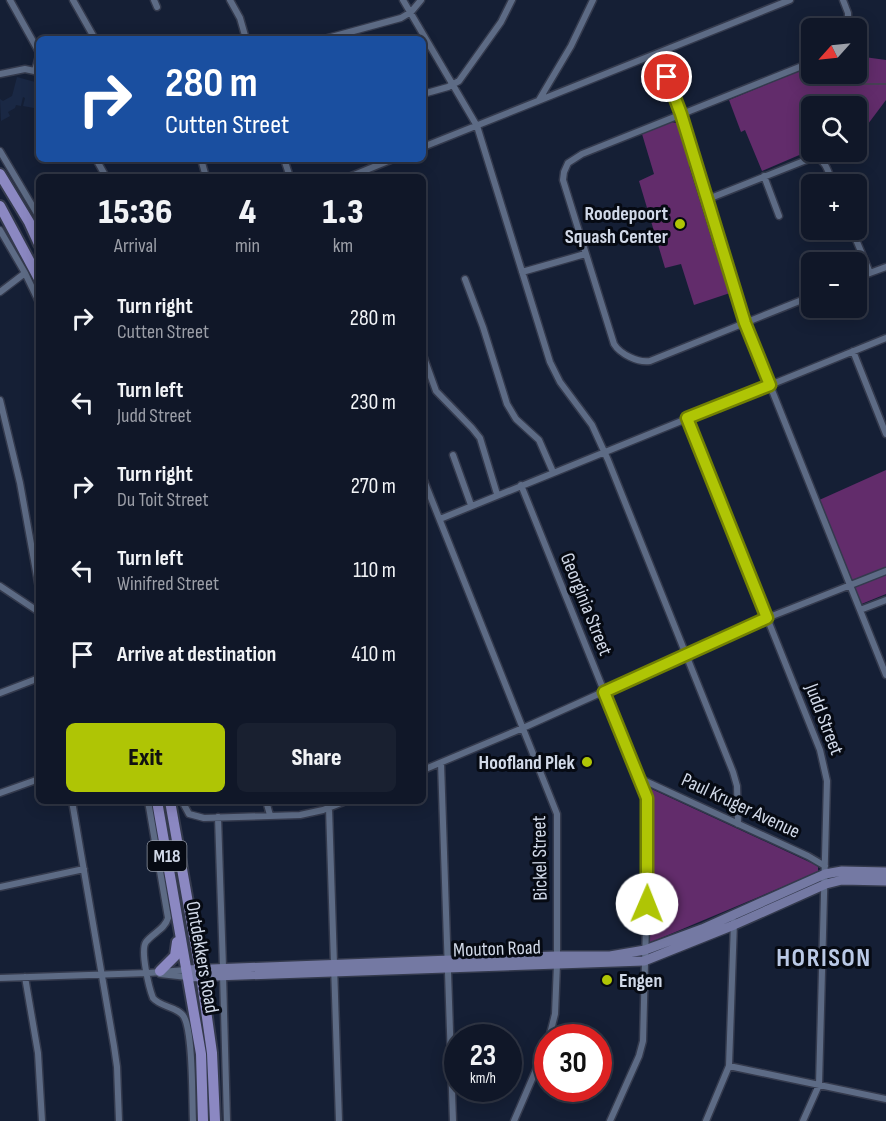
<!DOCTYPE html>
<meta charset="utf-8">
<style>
body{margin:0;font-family:"Sofia Sans Condensed",sans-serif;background:#192030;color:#f1f3f6;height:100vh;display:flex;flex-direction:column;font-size:22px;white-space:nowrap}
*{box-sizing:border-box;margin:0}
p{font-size:20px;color:#9c9fa8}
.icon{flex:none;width:33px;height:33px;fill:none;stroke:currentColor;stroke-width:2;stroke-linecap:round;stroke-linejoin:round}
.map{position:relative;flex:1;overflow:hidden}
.details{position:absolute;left:36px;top:174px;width:390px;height:630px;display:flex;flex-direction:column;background:#101728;border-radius:9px;box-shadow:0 3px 15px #0003,0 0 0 2px #303645}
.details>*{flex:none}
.top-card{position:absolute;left:36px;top:36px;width:390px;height:126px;border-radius:9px;box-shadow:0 3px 15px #0003,0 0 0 2px #303645;background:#1a4fa0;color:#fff;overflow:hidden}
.needle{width:39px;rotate:243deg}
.controls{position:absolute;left:801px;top:18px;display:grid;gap:12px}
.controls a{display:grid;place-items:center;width:66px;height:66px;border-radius:9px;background:#101728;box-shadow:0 3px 15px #0003,0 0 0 2px #303645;font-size:30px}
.speed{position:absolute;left:444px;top:1024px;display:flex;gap:12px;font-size:30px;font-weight:700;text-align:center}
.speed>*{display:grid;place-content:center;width:78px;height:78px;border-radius:50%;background:#101728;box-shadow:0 3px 15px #0003,0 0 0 2px #303645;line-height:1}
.speed small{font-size:15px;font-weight:400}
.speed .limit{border:9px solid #d22;background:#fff;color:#111}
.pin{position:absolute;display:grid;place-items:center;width:51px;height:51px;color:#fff;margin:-26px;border:3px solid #fff;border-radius:50%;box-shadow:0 2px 6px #0007}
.me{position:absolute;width:66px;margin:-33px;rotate:1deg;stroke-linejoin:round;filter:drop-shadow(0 0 4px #0008)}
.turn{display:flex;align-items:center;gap:21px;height:126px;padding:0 30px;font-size:27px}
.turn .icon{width:78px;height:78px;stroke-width:2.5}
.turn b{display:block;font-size:42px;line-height:51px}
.eta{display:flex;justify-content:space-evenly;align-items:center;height:102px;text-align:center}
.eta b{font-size:36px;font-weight:800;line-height:42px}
.cta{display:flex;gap:12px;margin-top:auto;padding:12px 30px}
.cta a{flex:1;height:69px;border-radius:9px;background:#afc505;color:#111;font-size:24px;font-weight:800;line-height:69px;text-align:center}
.cta a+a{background:#192030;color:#f1f3f6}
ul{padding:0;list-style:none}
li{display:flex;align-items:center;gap:18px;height:84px;padding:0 30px}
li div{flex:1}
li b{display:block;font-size:22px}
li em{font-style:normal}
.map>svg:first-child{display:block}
.built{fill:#1a2844}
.green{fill:#622c6b}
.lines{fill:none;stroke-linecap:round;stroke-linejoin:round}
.stream{stroke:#3f474d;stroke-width:1.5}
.street-casing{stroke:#343a4d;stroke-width:9}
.secondary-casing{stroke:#343a4d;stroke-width:12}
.primary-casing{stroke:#343a4d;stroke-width:14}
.street{stroke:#5d6b85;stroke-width:6}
.secondary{stroke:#7479a3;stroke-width:9}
.primary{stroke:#8b88c2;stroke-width:10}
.route-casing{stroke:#728003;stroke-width:15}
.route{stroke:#afc505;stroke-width:10}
.poi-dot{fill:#afc505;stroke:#060a13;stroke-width:2}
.labels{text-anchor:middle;stroke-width:6;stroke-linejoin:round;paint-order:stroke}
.shield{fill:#060a13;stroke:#949ba8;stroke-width:1.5}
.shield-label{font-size:18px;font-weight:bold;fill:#d1d9e8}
.poi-label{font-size:20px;font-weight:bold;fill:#d1d9e8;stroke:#060a13;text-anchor:end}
.street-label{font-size:20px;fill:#d1d9e8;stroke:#060a13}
.district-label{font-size:26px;font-weight:bold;letter-spacing:1.5px;fill:#bac9e6;stroke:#060a13}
</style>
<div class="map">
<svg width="886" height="1121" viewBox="0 0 886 1121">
<rect width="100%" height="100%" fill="#151f35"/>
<!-- built -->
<path class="built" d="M17 77 39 83V109L23 106 25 98 23 97 21 106 16 105 15 108 8 112 10 116 1 121 0 99 3 101 12 96Z"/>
<!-- green -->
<path class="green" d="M857 56 886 60V100L865 128 857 132 856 106H812L811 150 762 171 745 130 741 132 729 100 811 66 812 74H856Z
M672 122 680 124 691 155 689 166 715 250 720 249 733 292 694 305 681 264 665 268 639 181 654 174 642 134Z
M886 470V594L859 605 817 501Z
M645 786 818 866V872L642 946Z"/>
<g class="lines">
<!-- stream -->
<path class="stream" d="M845 74 851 84H886"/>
<!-- street casing -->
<g class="street-casing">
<path id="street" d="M10 0 39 52
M73 0 95 39
M154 0 157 7
M230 0 240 18 246 39
M403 0 477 126 550 362 560 382 592 425 608 460 733 772 737 786 738 824
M843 0 848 13V28
M324 39 401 18 411 12 421 0
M657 54 681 114 745 323 886 675
M812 62 582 154 568 163 564 172 563 180 614 344C620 354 638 363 650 361L812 296
M35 71 39 56
M0 74 25 69 39 72
M423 94 448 87 459 81 501 22 512 0
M539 100 571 46 593 0
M423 147 790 0
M0 151 39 217
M96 159 106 177
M201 159 206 177
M284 159 290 177
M764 176 779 216
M349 177 393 159
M708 199 814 157C826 159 829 174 833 184
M0 230 25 273 39 302
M852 230 870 273
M522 272 585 254
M856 278 886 267
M465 279 483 327 507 404 516 419 539 440 553 472
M0 292 25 273
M853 351 886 434
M423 355 436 391 472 428 480 438 497 494
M0 400 20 483 39 588
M687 418 820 750 827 781 819 1085 803 1121
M453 455 471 505
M423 478 557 814V964L555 1014 549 1038
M521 485 647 798V885L643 1041 639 1056 610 1121
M440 519 886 338
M0 586 39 612
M860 610 886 600
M0 693 39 678
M441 763 453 1121
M423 770 523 728 767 618 886 571
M641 779 808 856 825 866
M0 793 39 779
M72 801 114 1046 117 1067 119 1121
M148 801 168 918C165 929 153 933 146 942 140 950 149 988 153 998 160 1007 179 1007 184 1017 193 1033 192 1100 193 1121
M182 801 189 814 204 818 300 815 323 810 346 801
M266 801 270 815
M329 808 339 1121
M218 817 223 967
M0 887 84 869
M160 974 187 977
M223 975 227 1121
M25 977 38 1053 42 1121
M0 978 148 973 186 970
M729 1066 886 1099
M514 1121 548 1042
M706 1121 729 1066 734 922"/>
</g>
<!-- secondary casing -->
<g class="secondary-casing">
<path id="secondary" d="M186 970 556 956H610L645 950 702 929 825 874 842 871 886 872
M187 977 644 961 734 925 826 884 842 880 886 881"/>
</g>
<!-- primary casing -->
<g class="primary-casing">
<path id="primary" d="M0 174 29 222 39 244
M0 206 39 279
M157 801 201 1054 203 1121
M170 801 202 982 212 1053 215 1121
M160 971 175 956 177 942"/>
</g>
<!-- street -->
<use href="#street" class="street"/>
<!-- secondary -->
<use href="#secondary" class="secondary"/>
<!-- primary -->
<use href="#primary" class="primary"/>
</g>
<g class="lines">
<!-- route casing -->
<g class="route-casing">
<path id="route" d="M647 904V798L604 692 767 618 687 418 770 385 745 323 681 114 667 77"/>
</g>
<!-- route -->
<use href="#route" class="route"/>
</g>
<!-- markers -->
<g class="poi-dot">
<circle cx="680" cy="224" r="6"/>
<circle cx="587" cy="762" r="6"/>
<circle cx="607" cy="980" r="6"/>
</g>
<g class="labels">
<!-- shield labels -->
<rect class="shield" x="147.5" y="841" width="39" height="30" rx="4.5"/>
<g class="shield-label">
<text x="167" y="862">M18</text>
</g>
<!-- poi labels -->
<g class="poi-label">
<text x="668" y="220">Roodepoort<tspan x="668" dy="23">Squash Center</tspan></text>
<text x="575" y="769">Hoofland Plek</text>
<text x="619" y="987" text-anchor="start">Engen</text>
</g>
<!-- street labels -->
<g class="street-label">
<text transform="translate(587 604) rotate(68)" y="7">Georginia Street</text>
<text transform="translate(825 719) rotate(69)" y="7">Judd Street</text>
<text transform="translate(741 805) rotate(25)" y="7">Paul Kruger Avenue</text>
<text transform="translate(539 858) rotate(-91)" y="7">Bickel Street</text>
<text transform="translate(497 948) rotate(-2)" y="7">Mouton Road</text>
<text transform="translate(203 957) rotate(80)" y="7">Ontdekkers Road</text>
</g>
<!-- district labels -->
<g class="district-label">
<text x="824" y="966">HORISON</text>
</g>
</g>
</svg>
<div class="controls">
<a><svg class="needle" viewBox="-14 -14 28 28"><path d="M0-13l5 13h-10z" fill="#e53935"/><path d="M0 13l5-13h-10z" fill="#9c9fa8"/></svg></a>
<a><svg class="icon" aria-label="search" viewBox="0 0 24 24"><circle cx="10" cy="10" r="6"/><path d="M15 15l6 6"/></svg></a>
<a>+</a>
<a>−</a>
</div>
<div class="speed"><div>23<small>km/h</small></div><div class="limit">30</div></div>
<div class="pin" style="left:667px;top:77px;background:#d93025"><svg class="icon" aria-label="arrive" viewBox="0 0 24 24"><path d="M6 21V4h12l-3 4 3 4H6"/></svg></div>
<svg class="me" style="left:647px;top:904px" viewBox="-20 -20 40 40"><circle r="19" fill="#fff"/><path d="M0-13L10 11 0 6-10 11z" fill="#afc505"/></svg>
<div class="top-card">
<div class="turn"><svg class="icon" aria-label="right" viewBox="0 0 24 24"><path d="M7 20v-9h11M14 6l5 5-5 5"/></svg><div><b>280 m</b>Cutten Street</div></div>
</div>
<section class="details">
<div class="eta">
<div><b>15:36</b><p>Arrival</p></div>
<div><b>4</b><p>min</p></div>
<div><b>1.3</b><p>km</p></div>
</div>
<ul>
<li><svg class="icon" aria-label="right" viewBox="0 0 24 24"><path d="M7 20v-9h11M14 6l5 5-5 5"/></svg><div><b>Turn right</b><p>Cutten Street</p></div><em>280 m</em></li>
<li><svg class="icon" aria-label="left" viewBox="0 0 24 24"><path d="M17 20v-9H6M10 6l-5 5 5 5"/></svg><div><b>Turn left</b><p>Judd Street</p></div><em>230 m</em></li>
<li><svg class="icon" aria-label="right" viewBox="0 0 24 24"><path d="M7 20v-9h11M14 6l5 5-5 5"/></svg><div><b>Turn right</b><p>Du Toit Street</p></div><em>270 m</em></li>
<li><svg class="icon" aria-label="left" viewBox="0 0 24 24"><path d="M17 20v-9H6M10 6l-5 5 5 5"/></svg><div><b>Turn left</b><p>Winifred Street</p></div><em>110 m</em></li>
<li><svg class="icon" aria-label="arrive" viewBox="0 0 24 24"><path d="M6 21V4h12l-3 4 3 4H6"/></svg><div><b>Arrive at destination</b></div><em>410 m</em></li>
</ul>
<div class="cta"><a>Exit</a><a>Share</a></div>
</section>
</div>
